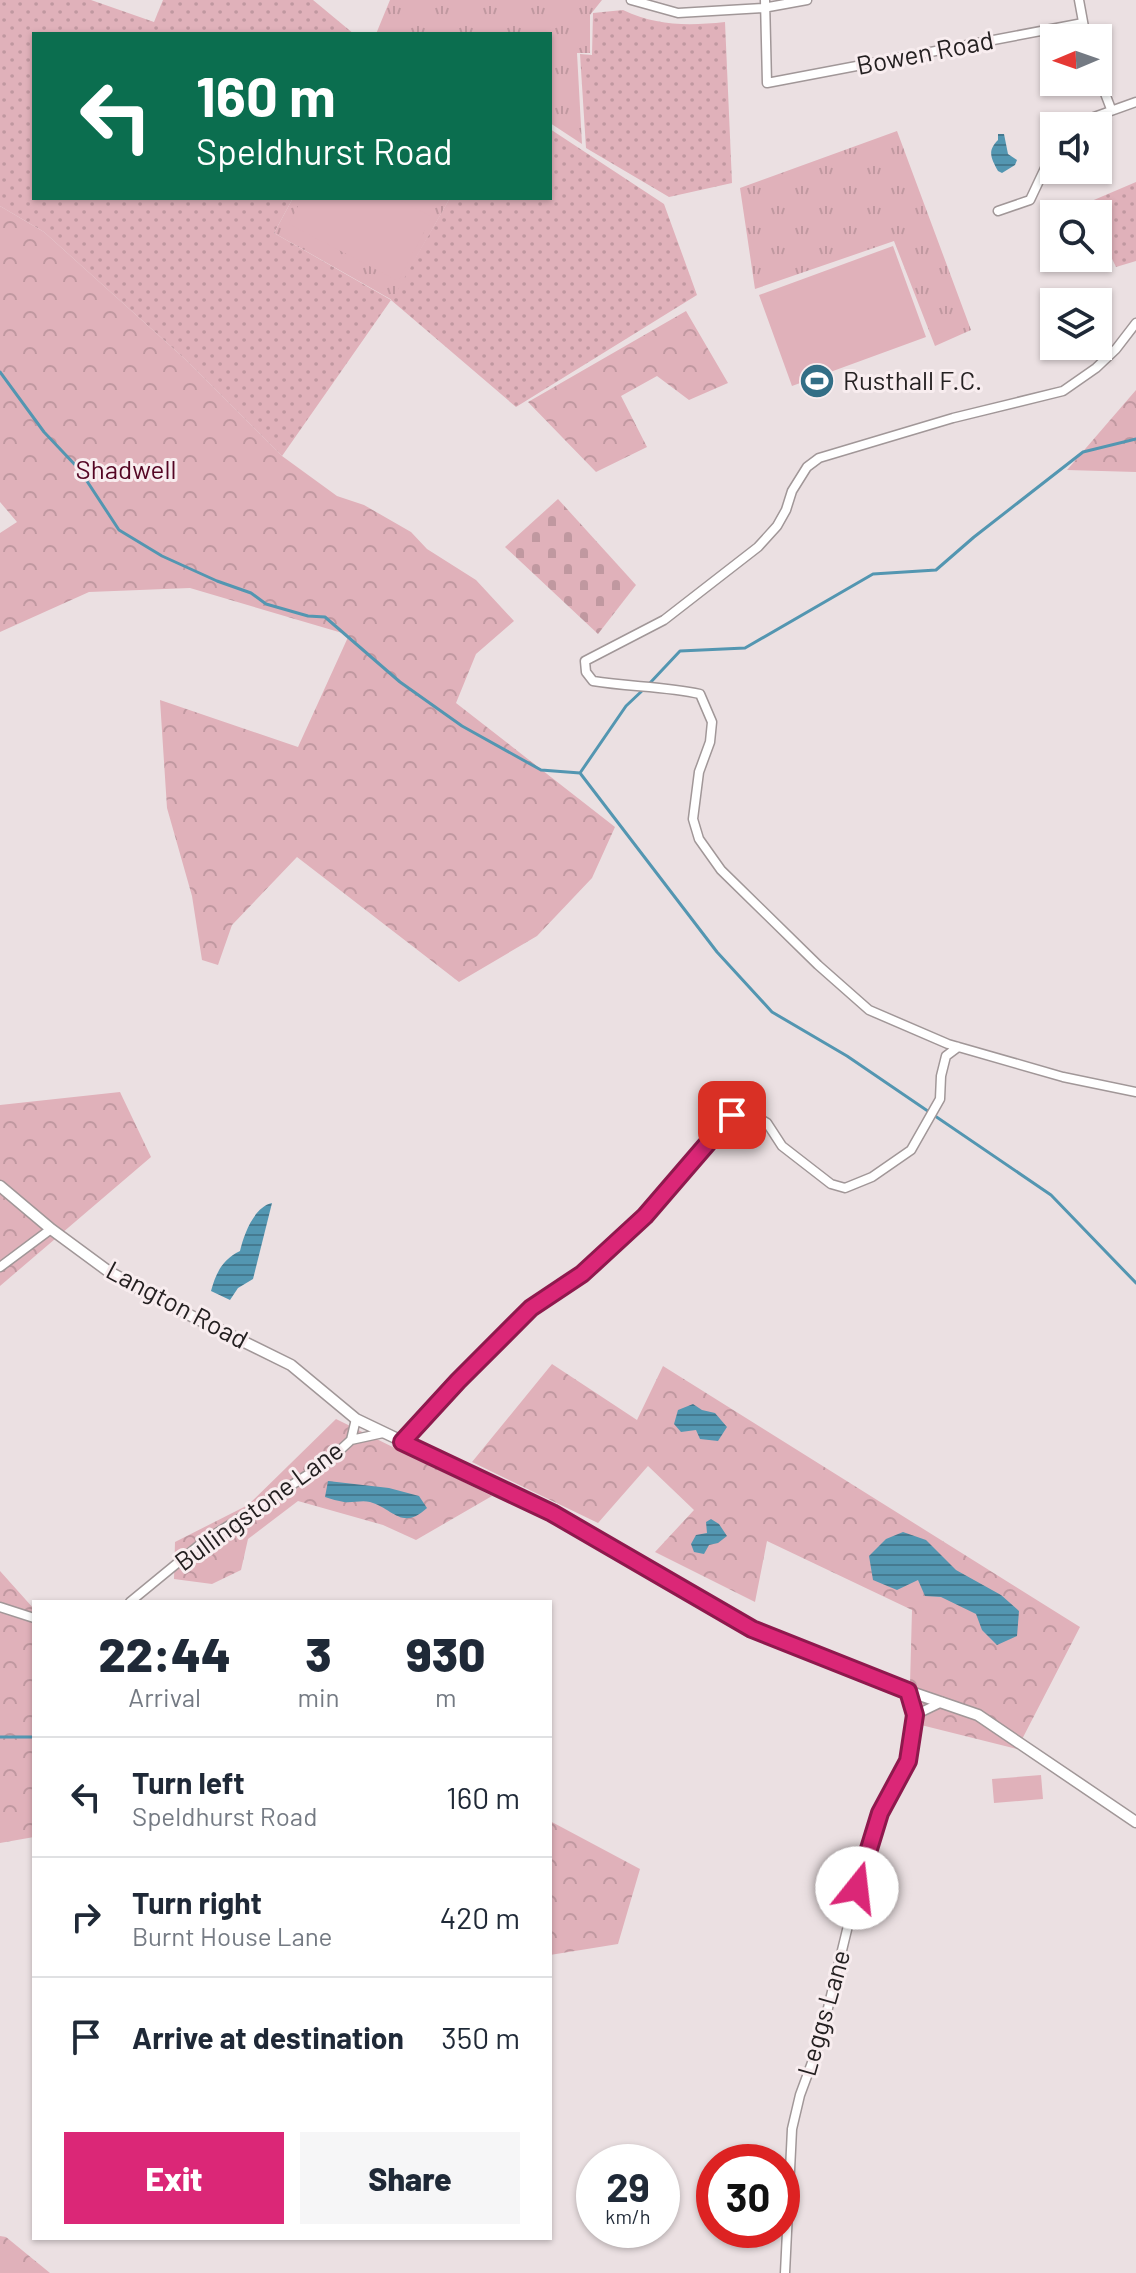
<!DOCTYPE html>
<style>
body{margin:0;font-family:Barlow,sans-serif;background:#f6f6f7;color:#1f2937;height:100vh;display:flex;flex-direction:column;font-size:30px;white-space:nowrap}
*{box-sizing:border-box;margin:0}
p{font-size:26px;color:#747a83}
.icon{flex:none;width:44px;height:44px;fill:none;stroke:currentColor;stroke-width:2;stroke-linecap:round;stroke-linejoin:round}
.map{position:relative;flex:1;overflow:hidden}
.drawer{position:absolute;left:32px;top:1600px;width:520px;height:640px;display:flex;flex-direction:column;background:#fff;border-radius:0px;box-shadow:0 2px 6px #0004}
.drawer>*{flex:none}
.top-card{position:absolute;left:32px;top:32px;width:520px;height:168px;border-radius:0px;box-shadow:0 2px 6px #0004;background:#0b6e4f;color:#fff;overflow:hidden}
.needle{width:52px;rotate:268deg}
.tools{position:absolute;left:1040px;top:24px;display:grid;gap:16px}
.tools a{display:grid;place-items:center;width:72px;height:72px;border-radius:0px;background:#fff;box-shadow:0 2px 6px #0004;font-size:40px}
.speed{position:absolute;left:576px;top:2144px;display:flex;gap:16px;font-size:40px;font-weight:700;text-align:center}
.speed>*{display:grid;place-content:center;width:104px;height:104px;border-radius:50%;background:#fff;box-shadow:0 2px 6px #0004;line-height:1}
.speed small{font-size:20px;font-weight:400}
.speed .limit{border:12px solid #d22;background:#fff;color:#111}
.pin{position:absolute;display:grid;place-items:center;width:68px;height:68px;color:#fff;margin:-34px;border-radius:16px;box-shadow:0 4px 12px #0006}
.me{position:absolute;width:88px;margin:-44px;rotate:16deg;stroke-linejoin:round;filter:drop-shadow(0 0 6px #0008)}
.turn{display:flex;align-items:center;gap:28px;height:168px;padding:0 32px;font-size:36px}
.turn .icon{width:104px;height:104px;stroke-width:2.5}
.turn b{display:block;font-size:56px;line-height:68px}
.eta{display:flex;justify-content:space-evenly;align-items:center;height:136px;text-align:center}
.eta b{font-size:48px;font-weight:800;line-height:56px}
.cta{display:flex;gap:16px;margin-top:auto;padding:16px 32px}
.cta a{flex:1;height:92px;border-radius:0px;background:#db2777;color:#fff;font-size:32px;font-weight:800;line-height:92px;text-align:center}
.cta a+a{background:#f6f6f7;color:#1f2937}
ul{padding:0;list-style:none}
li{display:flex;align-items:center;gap:24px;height:120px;padding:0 32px;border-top:2px solid #e0e1e3}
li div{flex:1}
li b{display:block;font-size:30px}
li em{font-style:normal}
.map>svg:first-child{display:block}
.grass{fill:url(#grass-dots)}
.forest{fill:url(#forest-crowns)}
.cemetery{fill:url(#cemetery-stones)}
.park{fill:url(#park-tufts)}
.pitch{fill:#e0b1ba}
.water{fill:url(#water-rules)}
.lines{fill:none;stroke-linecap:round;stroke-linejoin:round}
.stream{stroke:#5396b1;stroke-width:3}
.minor-casing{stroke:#a19798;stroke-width:11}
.tertiary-casing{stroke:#a19798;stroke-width:13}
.minor{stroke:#fff;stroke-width:8}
.tertiary{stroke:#fff;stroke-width:10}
.route-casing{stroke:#8e194d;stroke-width:20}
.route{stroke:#db2777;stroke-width:14}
.labels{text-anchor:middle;stroke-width:6;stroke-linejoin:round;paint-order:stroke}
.street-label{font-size:26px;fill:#242021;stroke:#f8edef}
.poi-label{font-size:26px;fill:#242021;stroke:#f8edef;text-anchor:start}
.park-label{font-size:26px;fill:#540624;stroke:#f8edef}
</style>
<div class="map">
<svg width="1136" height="2273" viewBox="0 0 1136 2273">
<defs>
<pattern id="grass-dots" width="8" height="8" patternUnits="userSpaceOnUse" patternTransform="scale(2)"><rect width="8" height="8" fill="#e0b1ba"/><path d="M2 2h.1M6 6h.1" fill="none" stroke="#c098a0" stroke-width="1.8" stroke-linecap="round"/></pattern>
<pattern id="forest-crowns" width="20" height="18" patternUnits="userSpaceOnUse" patternTransform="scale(2)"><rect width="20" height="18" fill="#e0b1ba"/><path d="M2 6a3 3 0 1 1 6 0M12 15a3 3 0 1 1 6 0" fill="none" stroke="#c098a0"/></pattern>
<pattern id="cemetery-stones" width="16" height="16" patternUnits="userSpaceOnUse" patternTransform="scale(2)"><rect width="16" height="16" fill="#e0b1ba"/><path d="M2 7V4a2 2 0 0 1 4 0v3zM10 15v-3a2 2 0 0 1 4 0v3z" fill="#c098a0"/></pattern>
<pattern id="park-tufts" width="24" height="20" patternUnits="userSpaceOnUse" patternTransform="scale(2)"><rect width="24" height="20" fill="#e0b1ba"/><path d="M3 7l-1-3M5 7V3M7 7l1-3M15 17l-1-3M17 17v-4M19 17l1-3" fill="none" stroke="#c098a0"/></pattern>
<pattern id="water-rules" width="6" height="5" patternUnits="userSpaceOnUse" patternTransform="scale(2)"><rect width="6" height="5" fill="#5396b1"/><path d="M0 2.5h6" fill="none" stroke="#457a90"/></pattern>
</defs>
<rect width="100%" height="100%" fill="#ebe0e2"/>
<!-- grass -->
<path class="grass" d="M0 0H91L154 22 163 0H313L354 34H34V198H293L274 233 391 300 450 198H550V129L664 204 697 295 516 407 391 300 282 456 186 360 44 232 0 206Z
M623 10C657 26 688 26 725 22L732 183 669 197 586 148 580 54 592 55 593 13Z
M1136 182V261L1116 267 1098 230V214H1069L1068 211Z"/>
<!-- forest -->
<path class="forest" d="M0 206 44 232 186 360 282 456 337 496 364 505 411 532 427 549 476 580 514 621 476 654 456 703 615 827 592 878 537 936 459 982 297 857 232 925 218 965 202 960 192 896 167 808 160 700 298 747 349 635 190 588 89 592 0 632V533L17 522 0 502Z
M686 311 728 383 689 400 657 376 621 396 647 447 596 472 528 402Z
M1136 390V472L1067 470Z
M120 1092 151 1157 0 1286V1105Z
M552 1364 637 1420 663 1366 1080 1627 1017 1749 909 1722 912 1610 767 1541 755 1602 655 1552 694 1510 648 1466 598 1523 472 1462Z
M336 1419 492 1496 416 1540 383 1525 298 1501 248 1539 241 1570 212 1584 174 1579 175 1542 248 1505Z
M0 1571 34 1609V1837L0 1843Z
M550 1821 640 1869 618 1944 550 1955Z
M0 2236 6 2237 50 2273H0Z"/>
<!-- cemetery -->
<path class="cemetery" d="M558 499 636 585 598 634 505 547Z"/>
<!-- park -->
<path class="park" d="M390 0H602L590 15V53H577L582 144 550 123V34H376Z
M897 131 971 330 935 346 894 241 755 289 740 188Z
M293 198H450L392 300 274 233Z"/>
<!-- pitch -->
<path class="pitch" d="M302 198H396L432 217 398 281 289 224Z
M893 246 926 337 792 386 759 295Z
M1041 1775 1043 1799 994 1803 992 1779Z"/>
<!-- water -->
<path class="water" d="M998 134H1004L1008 154 1017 160 1015 165 1002 173 998 171C991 158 987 151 998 140Z
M272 1203 253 1279 238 1288 230 1300 211 1291C216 1273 222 1260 240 1251 244 1234 254 1207 272 1203Z
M693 1404 702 1410 715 1413 727 1427 718 1441 700 1439 696 1430 681 1432 674 1424 678 1410Z
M328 1481 389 1488 419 1496 427 1508C402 1531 394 1509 370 1502 362 1500 352 1503 344 1502 338 1501 331 1499 325 1497Z
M711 1519 719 1524 727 1536 718 1543 709 1545 704 1554 694 1552 691 1544 696 1535 707 1533 706 1522Z
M903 1532 926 1540 956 1570 1001 1595 1019 1611 1017 1636 997 1645 982 1630 976 1614 941 1597 925 1596 918 1580 897 1590 873 1580 869 1556 886 1539Z"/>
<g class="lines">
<!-- stream -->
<path class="stream" d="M0 372 44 432 79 469 119 530 162 556 217 581 251 593 266 604 308 616 325 617 400 682 462 726 541 770 580 773
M649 684 680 651 745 648 873 574 936 570 974 537 1083 452 1136 439
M644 689 626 706 580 773 717 952 772 1012 847 1056 1051 1195 1136 1283
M0 1737H34"/>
<!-- minor casing -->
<g class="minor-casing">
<path id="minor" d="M631 0 678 13 763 8 807 0
M765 0 767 83 1083 23
M1079 0 1086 38
M1098 75 1111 109
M1069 126 1136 102
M998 211 1030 200 1054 149
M1136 323 1116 349 1096 368 1063 391 953 418 819 458 807 467 792 491 786 510 777 526 758 547 664 620 585 661 586 672 593 681C629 687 665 686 700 694L712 722 710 742 699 772 693 819 699 839 721 870 818 965 869 1010 948 1044 1063 1077 1136 1092
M0 1267 51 1229
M351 1440 383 1433
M402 1442 458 1381 531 1308 582 1274 645 1216 732 1115 752 1114 767 1123 782 1146 831 1184 845 1188 872 1177 911 1150 940 1099 941 1076 946 1056 958 1047
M130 1602 203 1542 326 1463 351 1440 356 1419
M0 1607 34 1618
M915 1715 942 1702
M785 2273 792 2129 800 2095 820 2041 862 1868 880 1813 908 1761 915 1715 908 1691"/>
</g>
<!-- tertiary casing -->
<g class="tertiary-casing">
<path id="tertiary" d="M0 1186 51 1229 108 1271 165 1303 291 1365 356 1419 552 1513 752 1629 908 1691 978 1715 1136 1822"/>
</g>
<!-- minor -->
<use href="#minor" class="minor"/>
<!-- tertiary -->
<use href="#tertiary" class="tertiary"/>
</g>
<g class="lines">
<!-- route casing -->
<g class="route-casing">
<path id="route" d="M732 1115 645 1216 582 1274 531 1308 458 1381 402 1442 552 1513 752 1629 908 1691 915 1715 908 1761 880 1813 857 1888"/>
</g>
<!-- route -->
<use href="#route" class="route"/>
</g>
<!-- icons -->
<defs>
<g id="stadium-disc" transform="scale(1.8)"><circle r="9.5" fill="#336f86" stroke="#f8edef"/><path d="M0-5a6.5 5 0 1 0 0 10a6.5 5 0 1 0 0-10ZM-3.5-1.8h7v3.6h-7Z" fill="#fff"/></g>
</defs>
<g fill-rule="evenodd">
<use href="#stadium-disc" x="817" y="381"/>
</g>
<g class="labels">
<!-- street labels -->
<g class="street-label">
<text transform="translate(925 53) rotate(-11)" y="9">Bowen Road</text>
<text transform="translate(177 1305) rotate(28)" y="9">Langton Road</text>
<text transform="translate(259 1506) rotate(-36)" y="9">Bullingstone Lane</text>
<text transform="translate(824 2013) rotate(-74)" y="9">Leggs Lane</text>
</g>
<!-- poi labels -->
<g class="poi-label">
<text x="843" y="390">Rusthall F.C.</text>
</g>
<!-- park labels -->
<g class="park-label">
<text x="126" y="479">Shadwell</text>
</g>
</g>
</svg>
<div class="tools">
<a><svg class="needle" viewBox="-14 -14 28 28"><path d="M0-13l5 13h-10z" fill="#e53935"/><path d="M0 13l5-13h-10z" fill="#747a83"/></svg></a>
<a><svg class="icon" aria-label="sound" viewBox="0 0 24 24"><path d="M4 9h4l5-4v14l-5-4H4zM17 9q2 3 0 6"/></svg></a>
<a><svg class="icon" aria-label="search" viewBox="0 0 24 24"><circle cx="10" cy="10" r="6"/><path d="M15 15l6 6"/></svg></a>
<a><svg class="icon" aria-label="layers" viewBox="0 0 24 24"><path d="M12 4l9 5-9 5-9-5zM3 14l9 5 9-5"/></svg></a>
</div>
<div class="speed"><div>29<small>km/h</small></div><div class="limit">30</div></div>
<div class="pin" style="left:732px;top:1115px;background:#d93025"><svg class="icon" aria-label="arrive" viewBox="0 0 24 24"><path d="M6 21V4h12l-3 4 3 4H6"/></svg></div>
<svg class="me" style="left:857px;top:1888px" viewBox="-20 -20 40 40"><circle r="19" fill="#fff"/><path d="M0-13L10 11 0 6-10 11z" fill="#db2777"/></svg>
<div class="top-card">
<div class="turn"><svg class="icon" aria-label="left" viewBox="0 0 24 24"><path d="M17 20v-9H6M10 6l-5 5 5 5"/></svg><div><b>160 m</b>Speldhurst Road</div></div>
</div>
<section class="drawer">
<div class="eta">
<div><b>22:44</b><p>Arrival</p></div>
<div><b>3</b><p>min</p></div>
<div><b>930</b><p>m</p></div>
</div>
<ul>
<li><svg class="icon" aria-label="left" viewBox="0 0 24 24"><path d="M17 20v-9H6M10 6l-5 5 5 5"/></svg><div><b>Turn left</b><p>Speldhurst Road</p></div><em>160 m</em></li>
<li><svg class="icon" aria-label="right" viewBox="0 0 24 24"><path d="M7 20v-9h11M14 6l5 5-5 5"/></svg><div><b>Turn right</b><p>Burnt House Lane</p></div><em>420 m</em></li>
<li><svg class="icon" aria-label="arrive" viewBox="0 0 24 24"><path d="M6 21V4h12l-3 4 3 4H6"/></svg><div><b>Arrive at destination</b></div><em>350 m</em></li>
</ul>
<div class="cta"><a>Exit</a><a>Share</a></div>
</section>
</div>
